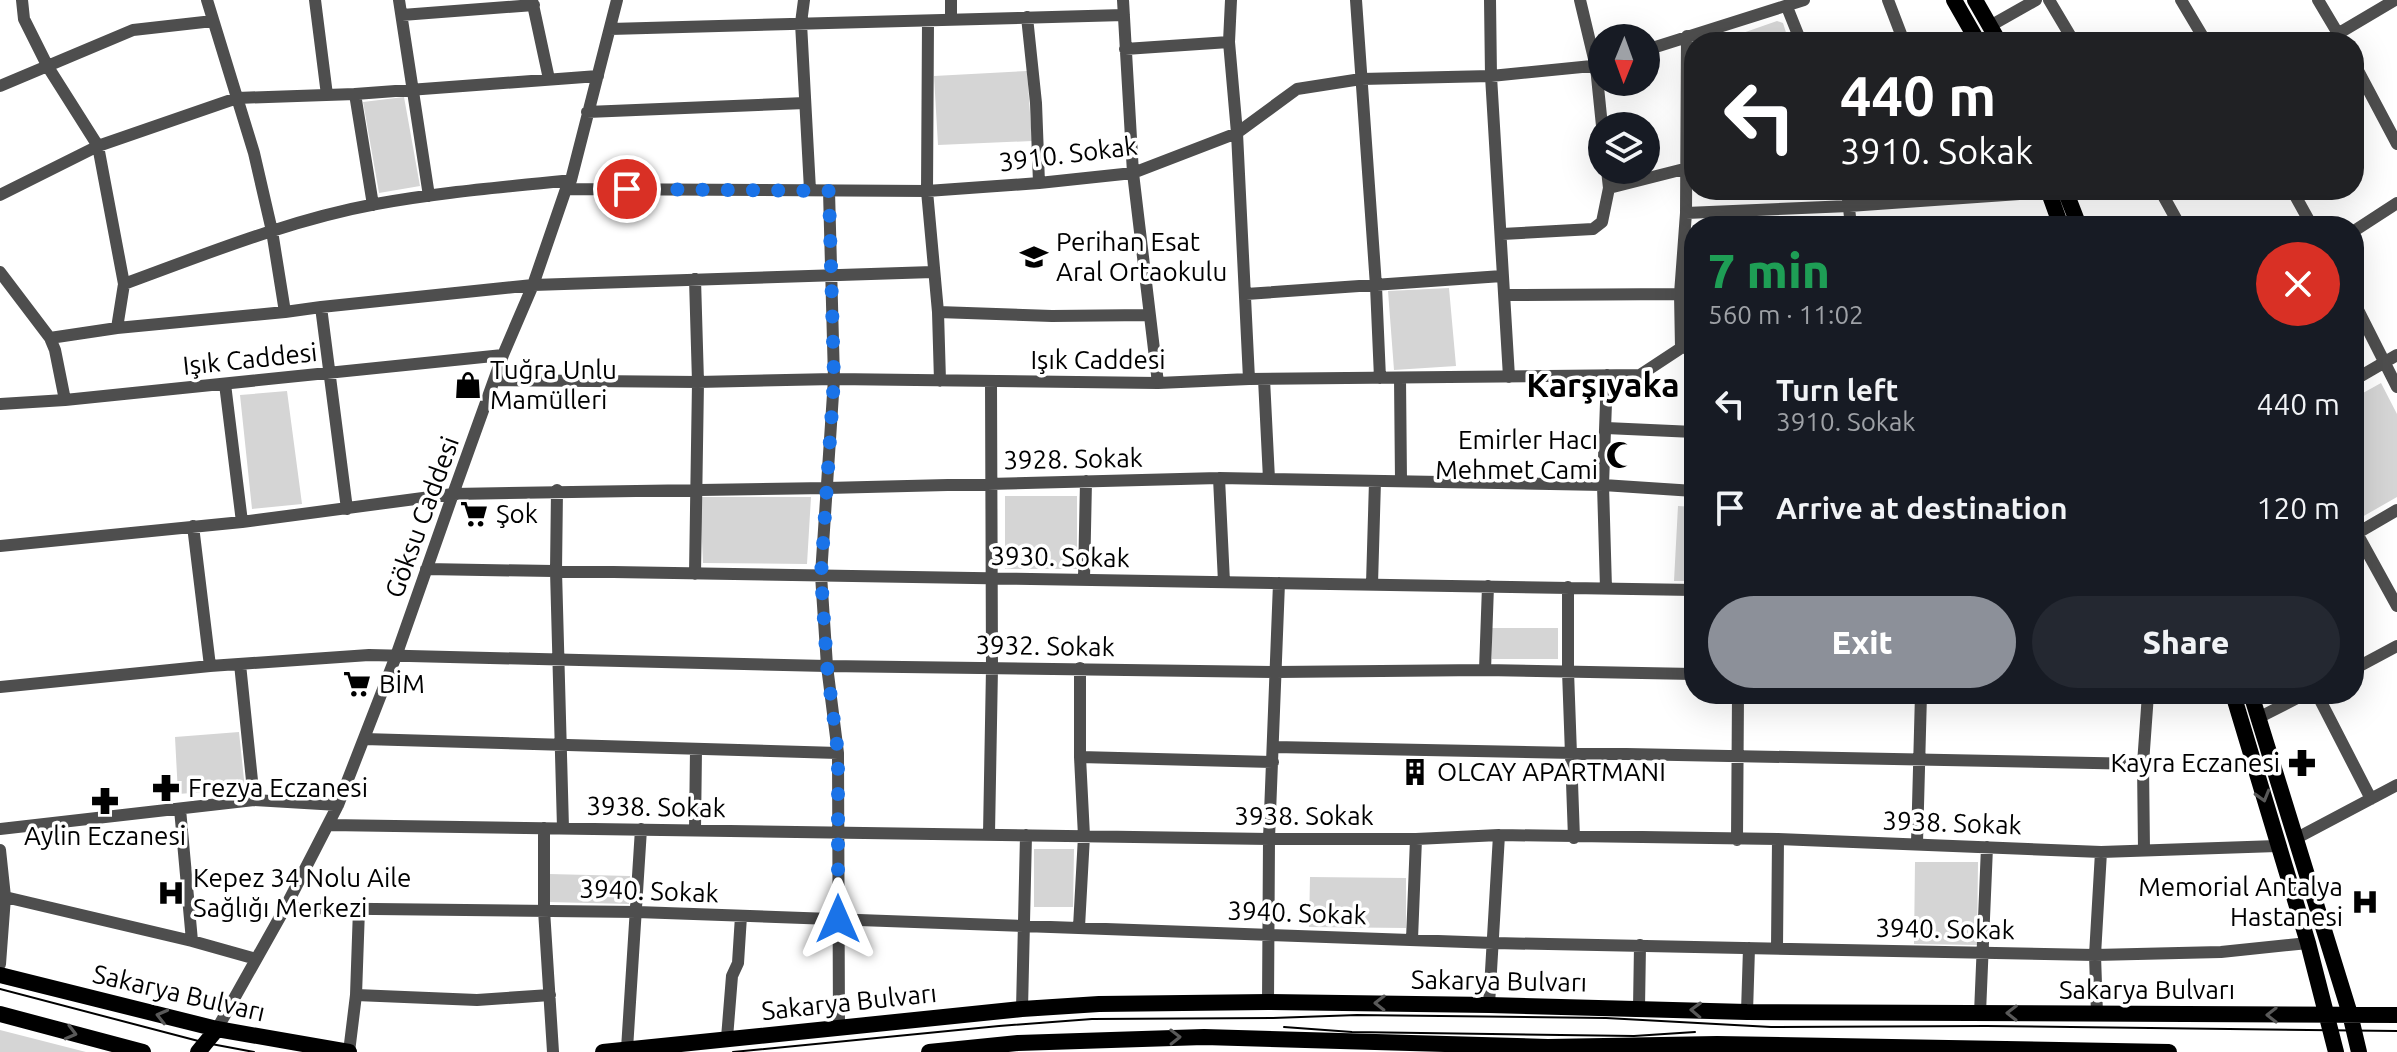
<!DOCTYPE html>
<meta charset="utf-8">
<style>
body{margin:0;font-family:Ubuntu,sans-serif;background:#242831;color:#f1f3f6;height:100vh;display:flex;flex-direction:column;font-size:30px;white-space:nowrap}
*{box-sizing:border-box;margin:0}
p{font-size:26px;color:#9ea1a6}
.icon{flex:none;width:44px;height:44px;fill:none;stroke:currentColor;stroke-width:2;stroke-linecap:round;stroke-linejoin:round}
.map{position:relative;flex:1;overflow:hidden}
.details{position:absolute;left:1684px;top:216px;width:680px;height:488px;display:flex;flex-direction:column;background:#171b24;border-radius:32px;box-shadow:0 8px 32px #0002}
.details>*{flex:none}
.hud{position:absolute;left:1684px;top:32px;width:680px;height:168px;border-radius:32px;box-shadow:0 8px 32px #0002;background:#202124;color:#fff;overflow:hidden}
.needle{width:52px;rotate:181deg}
.fabs{position:absolute;left:1588px;top:24px;display:grid;gap:16px}
.fabs a{display:grid;place-items:center;width:72px;height:72px;border-radius:50%;background:#171b24;box-shadow:0 8px 32px #0002;font-size:40px}
.pin{position:absolute;display:grid;place-items:center;width:68px;height:68px;color:#fff;margin:-34px;border:4px solid #fff;border-radius:50%;box-shadow:0 2px 8px #0007}
.me{position:absolute;width:88px;margin:-44px;rotate:0deg;stroke-linejoin:round;filter:drop-shadow(0 0 6px #0008)}
.turn{display:flex;align-items:center;gap:28px;height:168px;padding:0 24px;font-size:36px}
.turn .icon{width:104px;height:104px;stroke-width:2.5}
.turn b{display:block;font-size:56px;line-height:68px}
.round{display:grid;place-items:center;flex:none;width:84px;height:84px;border-radius:42px;background:#242831}
.headline{display:flex;align-items:center;justify-content:space-between;height:136px;padding:0 24px}
h1{font-size:48px;font-weight:800;line-height:60px;color:#1e9e55}
.action{display:flex;gap:16px;margin-top:auto;padding:16px 24px}
.action a{flex:1;height:92px;border-radius:48px;background:#8c9099;color:#fff;font-size:32px;font-weight:800;line-height:92px;text-align:center}
.action a+a{background:#242831;color:#f1f3f6}
ul{padding:0;list-style:none}
li{display:flex;align-items:center;gap:24px;height:104px;padding:0 24px}
li div{flex:1}
li b{display:block;font-size:30px}
li em{font-style:normal}
.map>svg:first-child{display:block}
.green{fill:#d5d5d5}
.lines{fill:none;stroke-linecap:round;stroke-linejoin:round}
.minor{stroke:#4e4e4e;stroke-width:12}
.major{stroke:#000;stroke-width:16}
.tram{stroke:#000;stroke-width:2}
.oneway{stroke:#595959}
.route{stroke:#1a73e8;stroke-width:14;stroke-dasharray:0 25.2}
.labels{text-anchor:middle;stroke-width:7;stroke-linejoin:round;paint-order:stroke}
.street-label{font-size:26px;fill:#000;stroke:#fff}
.poi-label{font-size:26px;fill:#000;stroke:#fff;text-anchor:start}
.district-label{font-size:34px;font-weight:bold;fill:#000;stroke:#fff}
</style>
<div class="map">
<svg width="2397" height="1052" viewBox="0 0 2397 1052">
<rect width="100%" height="100%" fill="#fff"/>
<!-- green -->
<path class="green" d="M1777 21 1783 23 1789 42H1717Z
M1027 71 1032 141 938 145 934 76Z
M404 97 420 186 379 193 363 102Z
M1449 288 1456 366 1394 370 1388 291Z
M2381 383 2397 414V497L2355 521 2354 398Z
M287 391 302 504 252 509 240 395Z
M1005 496H1077V569H1005Z
M700 497H811L807 564 703 563Z
M1678 506 1694 507V581H1674Z
M1492 628H1558V659H1492Z
M239 732 245 789 178 794 175 737Z
M1034 849H1074L1073 907H1034Z
M1915 862H1978L1977 945 1914 944Z
M549 874 630 876 629 904 548 902Z
M1310 877 1406 878V928L1309 927Z
M0 1030 86 1052H0Z"/>
<g class="lines">
<!-- minor -->
<path class="minor" d="M22 0 24 19 48 67 98 146 124 284 117 328
M207 0 254 153 272 231 285 312
M315 0 327 95
M399 0 429 196
M532 0 549 79
M804 0 801 23 810 190
M951 0V20
M1123 0 1133 173 1158 383
M1231 0 1229 42 1237 133 1249 379
M1356 0 1376 286 1380 378
M1490 0 1491 76 1509 377
M1580 0 1596 67 1602 126
M1888 0 1904 42
M2049 0 2074 42
M2181 0 2206 42
M2318 0 2343 42
M1787 7 1801 42
M402 15 534 5
M1027 17 1036 103 1039 183
M928 22 927 191 938 312 940 381
M1990 26 2036 0
M610 29 1124 15
M2324 42 2395 0
M1125 49 1229 42
M1646 50 1804 0
M2354 63 2397 144
M0 86 133 30 213 21
M355 94 373 205
M587 112 805 103
M1607 170 1609 188
M566 189 927 191 1039 183 1133 173 1237 133 1297 89 1361 79 1491 76 1602 65
M1847 190 1851 226
M2160 190 2180 226
M2292 190 2312 226
M829 191 834 379 821 575 827 666 838 753 839 1027
M0 195 98 146 237 98 355 94 598 76
M1686 213 1849 206 2049 192
M2354 231 2397 203
M1502 234 1593 229 1602 222 1609 188 1684 169
M0 272 50 338 55 350 65 400
M695 279 698 382 695 574
M124 284C206 254 289 220 376 204 440 192 506 187 571 180
M1246 294 1502 276
M1505 295 1680 294
M2354 302 2397 387
M321 307 347 509
M938 312 1052 316 1149 315
M50 338 117 328 285 312 321 307 533 285 933 272
M1681 348 1680 294 1686 213 1687 36
M1400 378 1401 481
M1264 379 1269 479
M494 380 698 382 834 379 1158 383 1249 379 1640 375 1681 348 1694 347
M2354 380 2397 355
M225 384 242 522
M0 404 65 400 503 355
M1606 428 1694 432
M1219 478 1224 582
M557 490 556 571 563 828
M193 526 210 666
M2354 528 2397 606
M2354 535 2397 510
M0 546 242 522 453 494 827 488 1219 478 1603 485 1694 491
M426 569 1694 590
M1084 579 1086 481
M1372 584 1375 481
M1568 587V671L1574 838
M1606 588 1603 485 1607 375
M240 664 254 800
M2354 669 2397 646
M1485 670 1488 586
M0 687 210 666 369 655 827 666 1277 672 1485 670 1694 674
M2317 694 2371 799
M2258 718 2305 694
M364 739 838 753
M1274 747 2143 764
M1080 757 1273 762
M180 809 192 941
M329 825 1269 839H1416L1499 835 1778 839 2101 852 2277 846
M544 828V910L553 1052
M0 829 254 800 338 805
M695 830 696 749
M989 834 992 668 991 381
M2295 839 2397 785
M1737 840 1738 694
M1917 843 1921 694
M0 850 5 897 0 964
M2144 850 2143 764 2148 694
M5 897 192 941 256 959
M285 908 637 912 1494 943 2095 955 2221 952 2308 943
M1079 927 1084 836 1080 757V668
M1412 939 1416 839
M1777 947 1778 839
M356 995 477 1000 550 995
M1268 1002 1269 839 1279 583
M1489 1005 1499 835
M1639 1008 1640 945
M1022 1009 1026 835
M1747 1012 1749 948
M1980 1013 1987 847
M2097 1014 2095 955 2101 852
M217 1029 285 908 338 805 396 656 453 494 503 355 533 285 566 189 571 180 617 0
M727 1038 732 976 738 963 741 916
M627 1049 641 829
M349 1052 356 995 359 909"/>
<!-- major -->
<path class="major" d="M1954 0 1978 42
M1975 0 1999 42
M2048 190 2061 226
M2065 190 2079 226
M2233 694 2308 943 2336 1052
M2251 694 2350 1014 2359 1052
M0 975 217 1029 349 1052
M0 1014 143 1052
M198 1052 217 1029
M603 1052 1022 1009 1099 1004 1268 1002 1489 1005 1747 1012 2397 1015
M929 1052 1018 1043 1204 1037 1548 1047 1717 1044 2169 1052"/>
<!-- tram -->
<path class="tram" d="M0 989 206 1043 254 1052
M1284 1027 1352 1032 1634 1036 1695 1032
M733 1052 999 1026 1092 1019 1273 1018 1357 1015 1606 1018 1771 1027 1986 1026 2397 1031"/>
</g>
<!-- one-way arrows -->
<defs><path id="oneway-chevron" d="M-2-3.5L2.5 0L-2 3.5" fill="none" stroke-width="1.6" stroke-linecap="round" stroke-linejoin="round" transform="scale(2)"/></defs>
<g class="oneway">
<use href="#oneway-chevron" transform="translate(2263 796) rotate(74)"/>
<use href="#oneway-chevron" transform="translate(1380 1003) rotate(-179)"/>
<use href="#oneway-chevron" transform="translate(1696 1010) rotate(-178)"/>
<use href="#oneway-chevron" transform="translate(2012 1013) rotate(-179)"/>
<use href="#oneway-chevron" transform="translate(2272 1015) rotate(-180)"/>
<use href="#oneway-chevron" transform="translate(162 1016) rotate(-166)"/>
<use href="#oneway-chevron" transform="translate(71 1033) rotate(15)"/>
<use href="#oneway-chevron" transform="translate(1175 1037) rotate(-1)"/>
</g>
<g class="lines">
<!-- route -->
<path class="route" d="M627 189 829 191 834 379 821 575 827 666 838 753V919"/>
</g>
<!-- icons -->
<defs>
<g id="school-bare" transform="scale(2.16)"><path d="M0-5L7-2L0 1L-7-2ZM-4 1L0 2.5L4 1V4Q0 6-4 4Z" fill="#000" stroke="#fff" stroke-width="2.5" paint-order="stroke"/></g>
<g id="shop-bare" transform="scale(2.16)"><path d="M-5-2.5h2.3a2.7 3.5 0 0 1 5.4 0H5L5.5 6h-11ZM-1.5-2.5h3a1.5 2.3 0 0 0-3 0Z" fill="#000" stroke="#fff" stroke-width="2.5" paint-order="stroke"/></g>
<g id="mosque-bare" transform="scale(2.16)"><path d="M3.5-4.9A6 6 0 1 0 3.5 4.9A5 5 0 1 1 3.5-4.9Z" fill="#000" stroke="#fff" stroke-width="2.5" paint-order="stroke"/></g>
<g id="supermarket-bare" transform="scale(2.16)"><path d="M-6-5.5h2.5l.6 2H6L4.5 2H-2.5L-4.4-4H-6ZM-1.5 3.2a1.3 1.3 0 1 0 .1 0ZM3 3.2a1.3 1.3 0 1 0 .1 0Z" fill="#000" stroke="#fff" stroke-width="2.5" paint-order="stroke"/></g>
<g id="pharmacy-bare" transform="scale(2.16)"><path d="M-2-6h4v4h4v4h-4v4h-4v-4h-4v-4h4Z" fill="#000" stroke="#fff" stroke-width="2.5" paint-order="stroke"/></g>
<g id="building-bare" transform="scale(2.16)"><path d="M-4-6H4V6H1V3H-1V6H-4ZM-2.5-4.3h1.7v1.8h-1.7ZM.8-4.3h1.7v1.8H.8ZM-2.5-1h1.7V.8h-1.7ZM.8-1h1.7V.8H.8Z" fill="#000" stroke="#fff" stroke-width="2.5" paint-order="stroke"/></g>
<g id="hospital-bare" transform="scale(2.16)"><path d="M-5-5h3v3.5h4V-5h3V5h-3V1.5h-4V5h-3Z" fill="#000" stroke="#fff" stroke-width="2.5" paint-order="stroke"/></g>
</defs>
<g fill-rule="evenodd">
<use href="#school-bare" x="1034" y="257"/>
<use href="#shop-bare" x="468" y="385"/>
<use href="#mosque-bare" x="1620" y="455"/>
<use href="#supermarket-bare" x="474" y="514"/>
<use href="#supermarket-bare" x="357" y="684"/>
<use href="#pharmacy-bare" x="2302" y="763"/>
<use href="#building-bare" x="1415" y="772"/>
<use href="#pharmacy-bare" x="166" y="788"/>
<use href="#pharmacy-bare" x="105" y="801"/>
<use href="#hospital-bare" x="171" y="893"/>
<use href="#hospital-bare" x="2365" y="902"/>
</g>
<g class="labels">
<!-- street labels -->
<g class="street-label">
<text transform="translate(1068 154) rotate(-7)" y="9">3910. Sokak</text>
<text transform="translate(250 359) rotate(-6)" y="9">Işık Caddesi</text>
<text x="1098" y="369">Işık Caddesi</text>
<text transform="translate(1073 459) rotate(-1)" y="9">3928. Sokak</text>
<text transform="translate(422 517) rotate(-70)" y="9">Göksu Caddesi</text>
<text transform="translate(1060 557) rotate(1)" y="9">3930. Sokak</text>
<text transform="translate(1045 646) rotate(1)" y="9">3932. Sokak</text>
<text transform="translate(656 807) rotate(1)" y="9">3938. Sokak</text>
<text x="1304" y="825">3938. Sokak</text>
<text transform="translate(1952 823) rotate(2)" y="9">3938. Sokak</text>
<text transform="translate(649 891) rotate(2)" y="9">3940. Sokak</text>
<text transform="translate(1297 913) rotate(2)" y="9">3940. Sokak</text>
<text transform="translate(1945 929) rotate(1)" y="9">3940. Sokak</text>
<text transform="translate(1499 981) rotate(1)" y="9">Sakarya Bulvarı</text>
<text x="2147" y="999">Sakarya Bulvarı</text>
<text transform="translate(179 993) rotate(13)" y="9">Sakarya Bulvarı</text>
<text transform="translate(849 1002) rotate(-6)" y="9">Sakarya Bulvarı</text>
</g>
<!-- poi labels -->
<g class="poi-label">
<text x="1056" y="251">Perihan Esat<tspan x="1056" dy="30">Aral Ortaokulu</tspan></text>
<text x="490" y="379">Tuğra Unlu<tspan x="490" dy="30">Mamülleri</tspan></text>
<text x="1598" y="449" text-anchor="end">Emirler Hacı<tspan x="1598" dy="30">Mehmet Cami</tspan></text>
<text x="496" y="523">Şok</text>
<text x="379" y="693">BİM</text>
<text x="2280" y="772" text-anchor="end">Kayra Eczanesi</text>
<text x="1437" y="781">OLCAY APARTMANI</text>
<text x="188" y="797">Frezya Eczanesi</text>
<text x="105" y="845" text-anchor="middle">Aylin Eczanesi</text>
<text x="193" y="887">Kepez 34 Nolu Aile<tspan x="193" dy="30">Sağlığı Merkezi</tspan></text>
<text x="2343" y="896" text-anchor="end">Memorial Antalya<tspan x="2343" dy="30">Hastanesi</tspan></text>
</g>
<!-- district labels -->
<g class="district-label">
<text x="1603" y="397">Karşıyaka</text>
</g>
</g>
</svg>
<div class="fabs">
<a><svg class="needle" viewBox="-14 -14 28 28"><path d="M0-13l5 13h-10z" fill="#e53935"/><path d="M0 13l5-13h-10z" fill="#9ea1a6"/></svg></a>
<a><svg class="icon" aria-label="layers" viewBox="0 0 24 24"><path d="M12 4l9 5-9 5-9-5zM3 14l9 5 9-5"/></svg></a>
</div>
<div class="pin" style="left:627px;top:189px;background:#d93025"><svg class="icon" aria-label="arrive" viewBox="0 0 24 24"><path d="M6 21V4h12l-3 4 3 4H6"/></svg></div>
<svg class="me" style="left:838px;top:919px" viewBox="-20 -20 40 40"><path d="M0-17L14 15 0 8-14 15z" fill="#1a73e8" stroke="#fff" stroke-width="4"/></svg>
<div class="hud">
<div class="turn"><svg class="icon" aria-label="left" viewBox="0 0 24 24"><path d="M17 20v-9H6M10 6l-5 5 5 5"/></svg><div><b>440 m</b>3910. Sokak</div></div>
</div>
<section class="details">
<div class="headline"><div><h1>7 min</h1><p>560 m · 11:02</p></div><a class="round" style="background:#d93025;color:#fff"><svg class="icon" aria-label="close" viewBox="0 0 24 24"><path d="M6 6l12 12M18 6L6 18"/></svg></a></div>
<ul>
<li><svg class="icon" aria-label="left" viewBox="0 0 24 24"><path d="M17 20v-9H6M10 6l-5 5 5 5"/></svg><div><b>Turn left</b><p>3910. Sokak</p></div><em>440 m</em></li>
<li><svg class="icon" aria-label="arrive" viewBox="0 0 24 24"><path d="M6 21V4h12l-3 4 3 4H6"/></svg><div><b>Arrive at destination</b></div><em>120 m</em></li>
</ul>
<div class="action"><a>Exit</a><a>Share</a></div>
</section>
</div>
